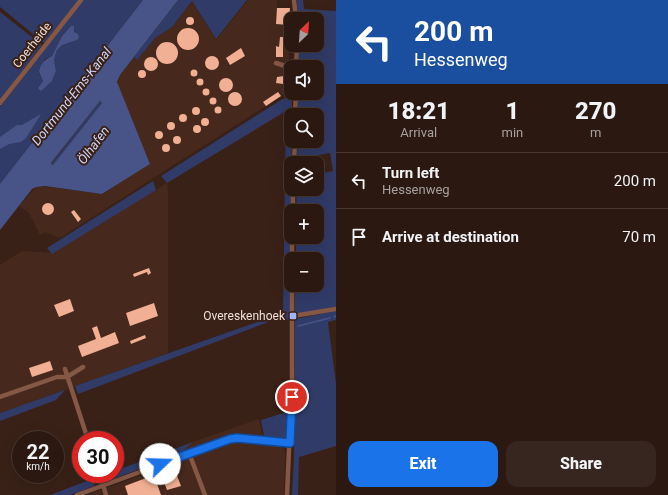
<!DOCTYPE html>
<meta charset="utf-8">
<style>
body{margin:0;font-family:Roboto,sans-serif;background:#37261f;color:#f1f3f6;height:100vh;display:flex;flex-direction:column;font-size:15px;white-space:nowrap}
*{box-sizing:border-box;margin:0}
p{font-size:13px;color:#a6a09f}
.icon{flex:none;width:22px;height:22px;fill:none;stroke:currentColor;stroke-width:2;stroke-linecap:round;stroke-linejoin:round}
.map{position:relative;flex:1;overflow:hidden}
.drawer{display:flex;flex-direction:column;background:#2b1911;width:332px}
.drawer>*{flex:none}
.hud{background:#1a4fa0;color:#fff;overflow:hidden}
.needle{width:26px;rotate:25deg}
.controls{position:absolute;left:284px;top:12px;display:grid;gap:8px}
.controls a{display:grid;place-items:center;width:40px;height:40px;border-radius:8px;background:#2b1911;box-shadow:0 4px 16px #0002,0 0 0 1px #473831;font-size:20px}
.speed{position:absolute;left:12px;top:431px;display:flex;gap:8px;font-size:20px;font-weight:700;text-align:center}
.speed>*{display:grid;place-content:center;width:52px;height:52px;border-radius:50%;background:#2b1911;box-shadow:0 4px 16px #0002,0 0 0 1px #473831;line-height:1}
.speed small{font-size:10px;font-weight:400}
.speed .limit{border:6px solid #d22;background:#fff;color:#111}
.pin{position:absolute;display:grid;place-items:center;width:34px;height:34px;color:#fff;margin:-17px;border:2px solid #fff;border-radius:50%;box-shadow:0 1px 4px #0007}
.me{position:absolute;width:44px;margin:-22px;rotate:69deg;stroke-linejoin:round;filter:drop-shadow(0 0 3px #0008)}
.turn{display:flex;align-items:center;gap:14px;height:84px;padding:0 12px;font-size:18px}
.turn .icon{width:52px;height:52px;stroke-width:2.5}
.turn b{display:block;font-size:28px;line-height:34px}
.eta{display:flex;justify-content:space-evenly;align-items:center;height:68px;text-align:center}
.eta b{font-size:24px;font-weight:800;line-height:28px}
.primary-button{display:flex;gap:8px;margin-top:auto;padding:8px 12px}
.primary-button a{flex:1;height:46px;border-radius:12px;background:#1a73e8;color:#fff;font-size:16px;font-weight:800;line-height:46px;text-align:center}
.primary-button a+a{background:#37261f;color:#f1f3f6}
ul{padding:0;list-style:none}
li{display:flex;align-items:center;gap:12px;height:56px;padding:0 12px;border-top:1px solid #473831}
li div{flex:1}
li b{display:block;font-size:15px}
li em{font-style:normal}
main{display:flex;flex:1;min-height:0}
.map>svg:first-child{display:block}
.built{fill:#46291c}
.green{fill:#313b68;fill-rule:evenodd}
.water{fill:#485488;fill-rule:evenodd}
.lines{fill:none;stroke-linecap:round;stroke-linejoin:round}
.stream{stroke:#485488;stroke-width:1.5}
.building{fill:#f1af93}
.minor{stroke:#855846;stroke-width:4.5}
.route-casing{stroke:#114b97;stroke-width:10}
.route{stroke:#1a73e8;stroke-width:7}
.poi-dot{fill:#a0b3fd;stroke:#392117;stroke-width:1.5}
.labels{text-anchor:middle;stroke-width:4;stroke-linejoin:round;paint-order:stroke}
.street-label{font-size:12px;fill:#efded7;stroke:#392117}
.poi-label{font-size:12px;fill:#efded7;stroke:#392117;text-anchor:end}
.water-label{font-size:13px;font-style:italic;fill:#ccd5f6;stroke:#392117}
</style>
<main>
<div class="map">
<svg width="336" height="495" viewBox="0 0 336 495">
<rect width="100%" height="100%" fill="#392117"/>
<!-- built -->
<path class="built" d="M248 0H277V8L290 9 289 30 291 31 286 93 60 238 45 232 40 235 29 213 19 206 36 187H48L103 194 150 164 118 87V82L120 75 134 57 137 60 155 38 172 27 192 2 216 40Z
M167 183 168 190V353L0 413V265L22 251 52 253Z
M259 419 263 439 229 437 178 455 193 442Z
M250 442 281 446 285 450 284 495H86L231 443Z"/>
<!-- green -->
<path class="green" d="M0 0H79L44 43 0 7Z
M83 0H143L0 184V107ZM71 26 79 38 77 40 61 45 57 50 54 60 56 71 53 79 44 88H38L43 81 39 73 45 59 52 56 62 36Z
M178 0H247L216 39 192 1 172 27 155 38 137 60 134 57Z
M297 0H303L304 9 336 11V307L295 314V285H317V259H296V237H317V211H296L297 189H317V174L333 171 330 153 297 159 298 141H317V115H298V93H317V67H299V45H317V19H298Z
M0 12 42 45 0 100Z
M292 95 290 319 286 320 279 318 78 394 75 386 283 313 286 111 167 183 161 176 281 100Z
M100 101 102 103 53 165H52L51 164Z
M153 181 156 190 52 254 47 248Z
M336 311V320L328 322 336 384V446L299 457 298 495H292L294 458 295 319Z
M65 390 56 400 0 421V413Z
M287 412 286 438 264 436 261 420Z
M193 442 178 455 113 479 107 474H115V471Z
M95 478 94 486 70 495H50Z"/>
<!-- water -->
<path class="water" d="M143 0H178L120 75 117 82 150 164 102 194 45 186 36 187 32 189 0 230V184ZM100 101 102 103 53 165H52L51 163Z
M71 26H74V32L78 34 79 38 77 40 62 45 57 50 54 60 56 71 52 81 41 91 38 88 43 81 39 72C41 63 44 60 52 56L62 36Z
M41 114 26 138 21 142 9 144 0 149V137L17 125H22Z"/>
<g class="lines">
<!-- stream -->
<path class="stream" d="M334 317 336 316
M298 326 330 318"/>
</g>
<!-- building -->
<path class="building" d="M277 8H290L289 25 276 24Z
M186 21a4 4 0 1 1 8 0a4 4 0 1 1-8 0Z
M177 39a11 11 0 1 1 22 0a11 11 0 1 1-22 0Z
M280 37H286V45H283V57H276V46L279 47Z
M156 53a11 11 0 1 1 22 0a11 11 0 1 1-22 0Z
M241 48 245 56 230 65 226 58Z
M205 63a7 7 0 1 1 14 0a7 7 0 1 1-14 0Z
M144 64a7 7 0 1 1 14 0a7 7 0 1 1-14 0Z
M190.5 73a3.5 3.5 0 1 1 7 0a3.5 3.5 0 1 1-7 0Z
M138 74a4 4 0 1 1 8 0a4 4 0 1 1-8 0Z
M284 76 283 84 276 83 277 77Z
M196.5 82a3.5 3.5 0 1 1 7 0a3.5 3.5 0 1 1-7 0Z
M219 85a7 7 0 1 1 14 0a7 7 0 1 1-14 0Z
M202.5 92a3.5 3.5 0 1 1 7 0a3.5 3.5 0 1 1-7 0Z
M278 92 281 96 266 106 263 102Z
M228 99a7 7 0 1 1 14 0a7 7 0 1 1-14 0Z
M209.5 101a3.5 3.5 0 1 1 7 0a3.5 3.5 0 1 1-7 0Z
M214.5 110a3.5 3.5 0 1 1 7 0a3.5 3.5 0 1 1-7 0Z
M192 111a4 4 0 1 1 8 0a4 4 0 1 1-8 0Z
M179 118a4 4 0 1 1 8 0a4 4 0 1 1-8 0Z
M201 122a4 4 0 1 1 8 0a4 4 0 1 1-8 0Z
M167 126a4 4 0 1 1 8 0a4 4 0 1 1-8 0Z
M193 129a4 4 0 1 1 8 0a4 4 0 1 1-8 0Z
M155 135a4 4 0 1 1 8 0a4 4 0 1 1-8 0Z
M173 140a4 4 0 1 1 8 0a4 4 0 1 1-8 0Z
M162 148a4 4 0 1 1 8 0a4 4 0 1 1-8 0Z
M42 209a6 6 0 1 1 12 0a6 6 0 1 1-12 0Z
M74 210 81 219 78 222 71 212Z
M149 268 151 273 148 275 147 272 134 277 133 274Z
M70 299 74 311 59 317 54 305Z
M154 303 158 316 130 326 126 313Z
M97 326 101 338 115 332 119 343 82 357 78 346 96 339 92 328Z
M145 335 146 338 131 344 130 341Z
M50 361 53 370 32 377 29 368Z
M174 468 181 486 167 490 163 479 169 477 167 470Z
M154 475 161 495H128L125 486Z"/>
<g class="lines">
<!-- minor -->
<path class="minor" d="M294 0 296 19
M276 63 291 68
M296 67 297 45
M0 103 81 0
M295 115 296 93
M294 163 295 141
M293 211V189
M292 259V237
M293 316 336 309
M65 369 88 440
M67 377 83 367
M0 397 57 377H67
M189 453 205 495
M100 474 106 495
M77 495 230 439 237 438 289 443
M287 495 292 382V285"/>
</g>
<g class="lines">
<!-- route casing -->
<g class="route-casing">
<path id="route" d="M160 464 230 439 237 438 290 443 292 397"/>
</g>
<!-- route -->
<use href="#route" class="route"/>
</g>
<!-- markers -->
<rect class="poi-dot" x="289" y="312" width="8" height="8" rx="2"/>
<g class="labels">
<!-- street labels -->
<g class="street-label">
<text transform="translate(32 45) rotate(-52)" y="4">Coerheide</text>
</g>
<!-- poi labels -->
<g class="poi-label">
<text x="285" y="320">Overeskenhoek</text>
</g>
<!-- water labels -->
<g class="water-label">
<text transform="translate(71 96) rotate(-52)" y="5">Dortmund-Ems-Kanal</text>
<text transform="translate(93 145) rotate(-53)" y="5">Ölhafen</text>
</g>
</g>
</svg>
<div class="controls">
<a><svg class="needle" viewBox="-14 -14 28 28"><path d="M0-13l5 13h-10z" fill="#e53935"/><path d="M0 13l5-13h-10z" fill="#a6a09f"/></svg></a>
<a><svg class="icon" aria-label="sound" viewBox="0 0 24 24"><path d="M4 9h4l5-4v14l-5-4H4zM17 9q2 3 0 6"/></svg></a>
<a><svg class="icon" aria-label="search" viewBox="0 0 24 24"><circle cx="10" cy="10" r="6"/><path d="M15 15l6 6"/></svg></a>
<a><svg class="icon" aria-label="layers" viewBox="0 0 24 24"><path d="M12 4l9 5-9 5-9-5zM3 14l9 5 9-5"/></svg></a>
<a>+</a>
<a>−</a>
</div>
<div class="speed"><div>22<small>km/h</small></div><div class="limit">30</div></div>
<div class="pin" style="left:292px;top:397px;background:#d93025"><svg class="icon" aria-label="arrive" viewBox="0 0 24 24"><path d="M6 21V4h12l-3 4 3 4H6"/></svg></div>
<svg class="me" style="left:160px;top:464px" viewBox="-20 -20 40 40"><circle r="19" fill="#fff"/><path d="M0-13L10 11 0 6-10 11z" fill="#1a73e8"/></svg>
</div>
<section class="drawer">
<div class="hud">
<div class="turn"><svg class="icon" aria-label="left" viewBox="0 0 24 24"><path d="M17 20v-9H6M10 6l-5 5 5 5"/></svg><div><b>200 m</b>Hessenweg</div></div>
</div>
<div class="eta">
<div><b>18:21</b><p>Arrival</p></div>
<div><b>1</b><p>min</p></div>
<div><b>270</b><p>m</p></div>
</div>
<ul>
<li><svg class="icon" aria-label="left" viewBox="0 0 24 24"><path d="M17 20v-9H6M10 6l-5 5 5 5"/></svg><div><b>Turn left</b><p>Hessenweg</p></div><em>200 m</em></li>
<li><svg class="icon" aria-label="arrive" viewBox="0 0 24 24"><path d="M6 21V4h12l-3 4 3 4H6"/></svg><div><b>Arrive at destination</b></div><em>70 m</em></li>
</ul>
<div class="primary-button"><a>Exit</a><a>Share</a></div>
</section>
</main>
